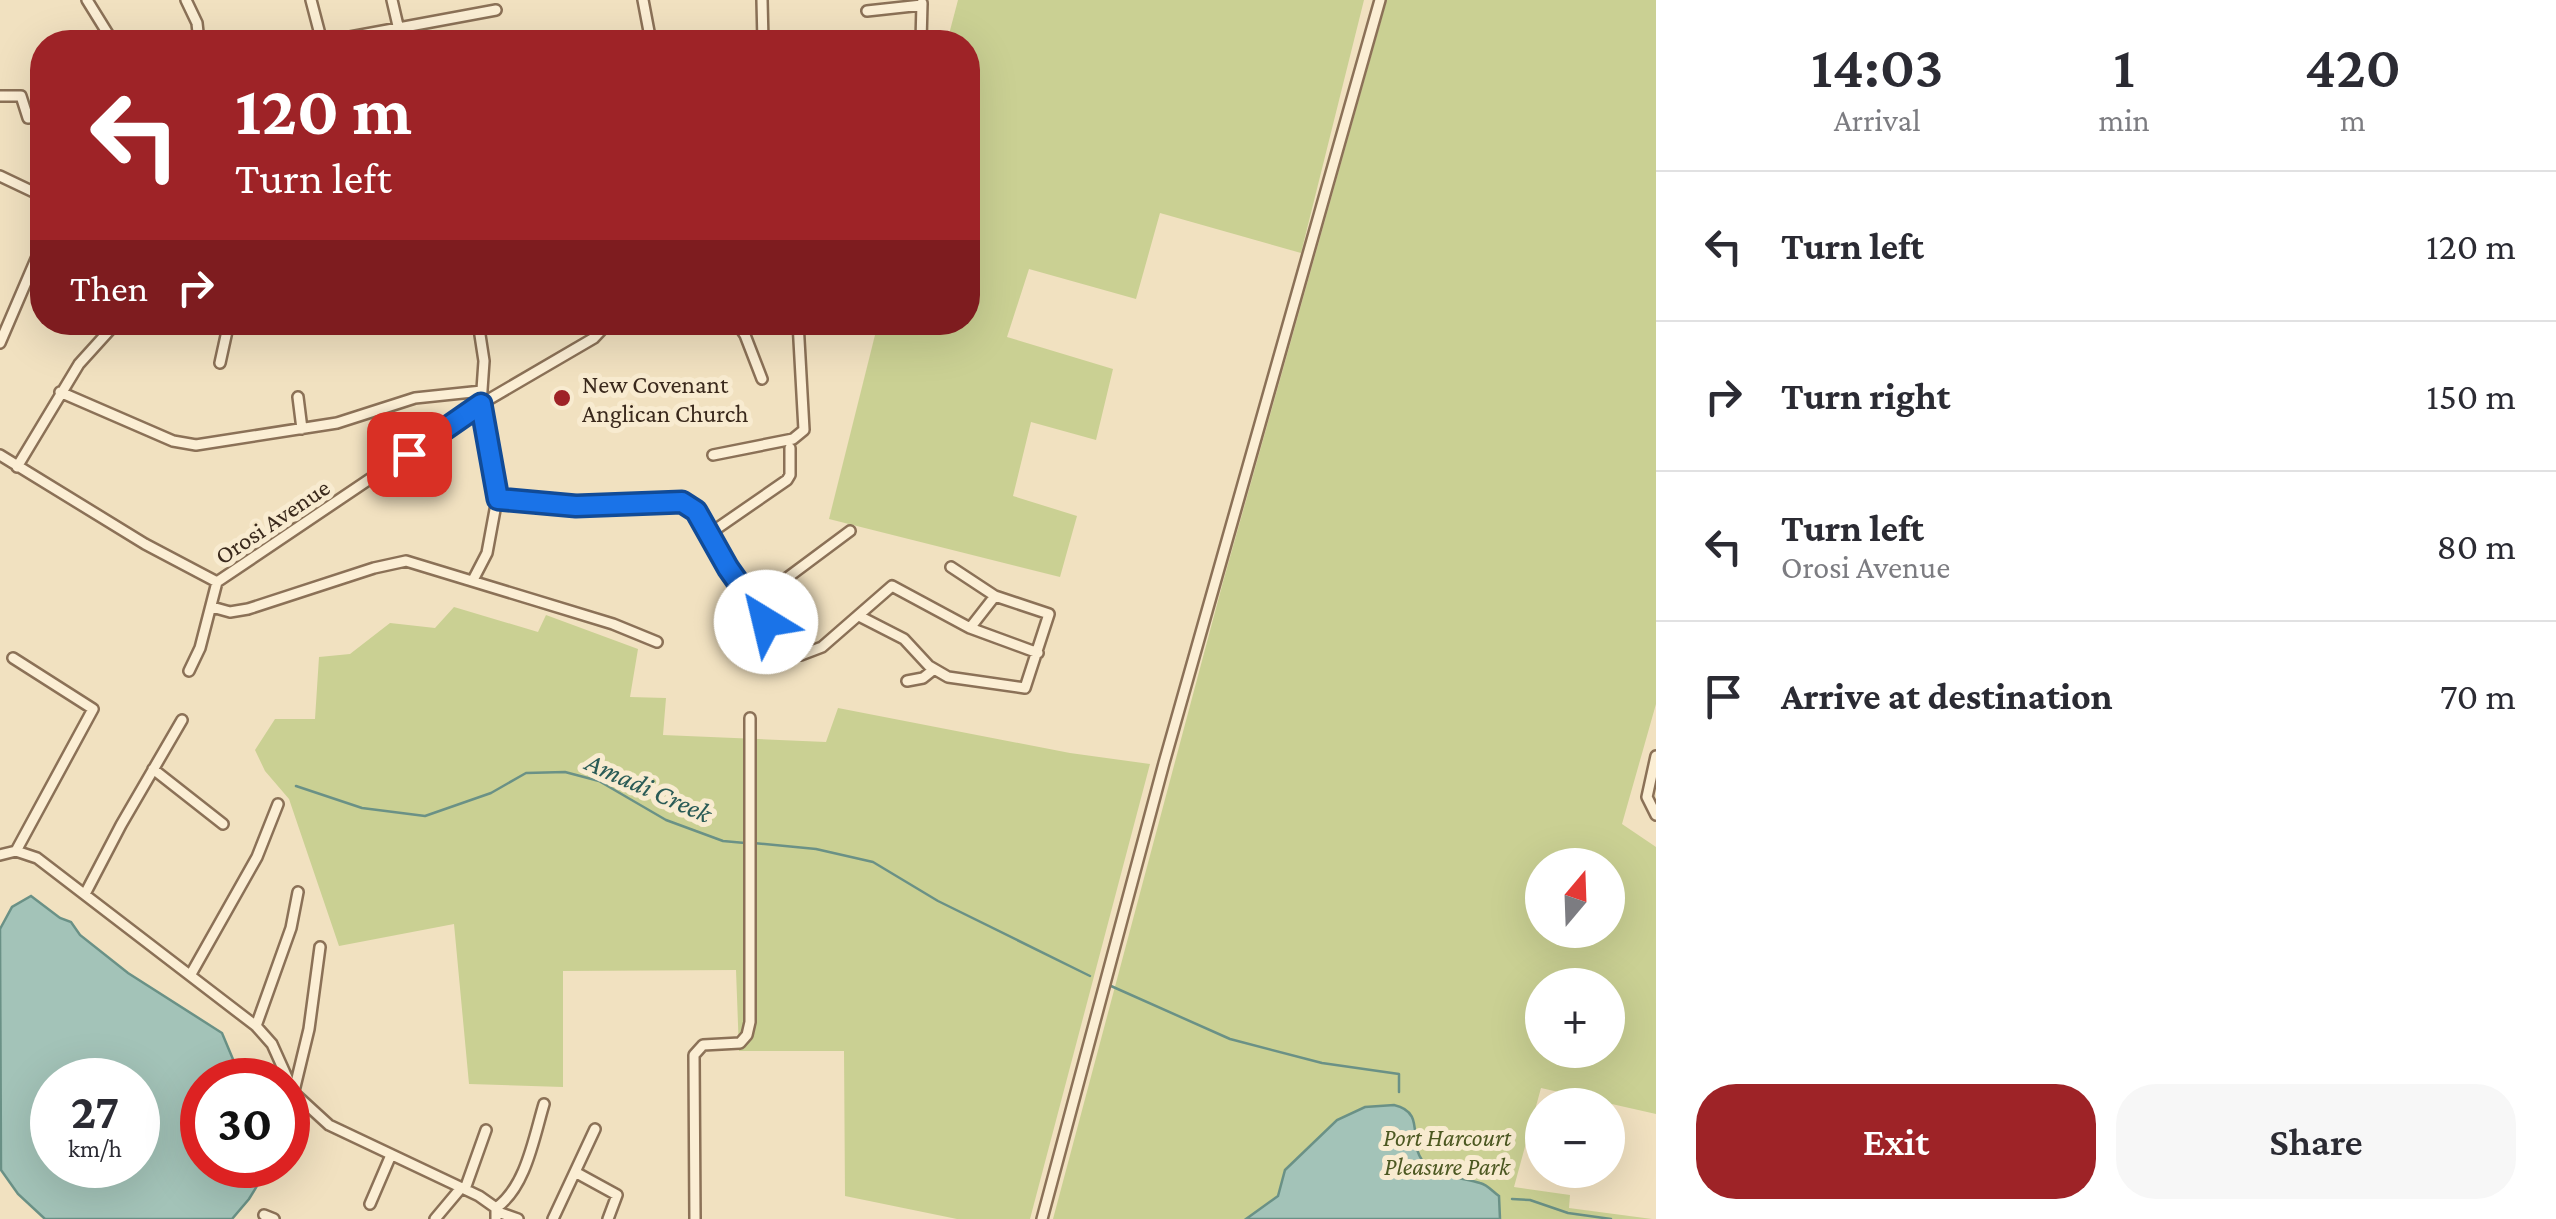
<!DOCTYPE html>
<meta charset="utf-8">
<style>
body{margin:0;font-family:"Crimson Pro",serif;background:#f7f7f7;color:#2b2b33;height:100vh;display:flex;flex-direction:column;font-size:38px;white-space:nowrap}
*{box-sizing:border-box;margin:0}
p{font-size:32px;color:#7c7c81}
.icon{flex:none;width:55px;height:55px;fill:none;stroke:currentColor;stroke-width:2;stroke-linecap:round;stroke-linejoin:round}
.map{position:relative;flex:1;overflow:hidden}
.drawer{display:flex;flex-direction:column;background:#fff;width:900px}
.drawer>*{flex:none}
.top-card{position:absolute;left:30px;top:30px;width:950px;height:305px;border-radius:40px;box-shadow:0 10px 40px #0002;background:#9e2327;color:#fff;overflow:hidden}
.needle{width:65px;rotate:19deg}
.controls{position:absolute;left:1525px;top:848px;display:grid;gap:20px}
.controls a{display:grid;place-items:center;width:100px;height:100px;border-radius:50%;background:#fff;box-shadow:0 10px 40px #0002;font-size:50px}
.speed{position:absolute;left:30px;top:1058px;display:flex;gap:20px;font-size:50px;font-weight:700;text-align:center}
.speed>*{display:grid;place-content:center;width:130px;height:130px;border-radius:50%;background:#fff;box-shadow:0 10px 40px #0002;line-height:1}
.speed small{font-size:25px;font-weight:400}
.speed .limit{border:15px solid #d22;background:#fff;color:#111}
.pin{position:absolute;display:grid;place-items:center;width:85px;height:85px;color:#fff;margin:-42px;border-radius:20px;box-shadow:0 5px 15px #0006}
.me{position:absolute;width:110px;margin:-55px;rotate:324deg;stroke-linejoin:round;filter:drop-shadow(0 0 8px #0008)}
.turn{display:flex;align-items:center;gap:35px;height:210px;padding:0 40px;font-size:45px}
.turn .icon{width:130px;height:130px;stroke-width:2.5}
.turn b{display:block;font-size:70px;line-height:85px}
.then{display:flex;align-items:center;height:95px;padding:0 40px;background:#0003;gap:20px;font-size:38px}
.eta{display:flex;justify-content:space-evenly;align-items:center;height:170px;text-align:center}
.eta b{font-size:60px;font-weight:600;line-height:70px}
.action{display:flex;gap:20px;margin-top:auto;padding:20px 40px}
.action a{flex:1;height:115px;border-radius:40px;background:#9e2327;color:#fff;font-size:40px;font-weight:600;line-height:115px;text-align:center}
.action a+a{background:#f7f7f7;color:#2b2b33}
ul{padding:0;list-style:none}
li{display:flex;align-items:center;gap:30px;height:150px;padding:0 40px;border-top:2px solid #e1e1e2}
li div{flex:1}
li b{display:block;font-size:38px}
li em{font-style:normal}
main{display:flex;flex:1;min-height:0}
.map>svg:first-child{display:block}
.green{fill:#cad093;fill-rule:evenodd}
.water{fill:#a3c3b8;stroke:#6a9186;stroke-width:2.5;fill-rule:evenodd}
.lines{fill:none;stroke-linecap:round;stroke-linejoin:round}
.stream{stroke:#6a9186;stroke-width:2.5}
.street-casing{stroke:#8b7157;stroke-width:14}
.street{stroke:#fbeed4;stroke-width:9}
.route-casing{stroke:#114b97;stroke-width:25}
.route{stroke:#1a73e8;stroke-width:18}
.poi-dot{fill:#9e2327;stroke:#f8ebd0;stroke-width:4}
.labels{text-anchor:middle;stroke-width:10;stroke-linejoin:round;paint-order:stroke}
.poi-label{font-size:25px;fill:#3a291c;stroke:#f8ebd0;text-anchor:start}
.street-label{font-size:25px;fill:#3a291c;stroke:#f8ebd0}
.park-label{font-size:25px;font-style:italic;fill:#4c5821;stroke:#f8ebd0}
.water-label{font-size:28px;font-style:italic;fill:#2a5b56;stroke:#f8ebd0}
</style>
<main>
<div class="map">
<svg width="1656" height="1219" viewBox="0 0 1656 1219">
<rect width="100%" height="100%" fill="#f1e1c0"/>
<!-- green -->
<path class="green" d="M958 0H1364L1301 253 1160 213 1136 299 1029 269 1007 337 1113 369 1096 440 1031 422 1013 496 1077 516 1060 577 829 519 878 323 968 322V42H947Z
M1387 0H1656V704L1622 824 1656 847V1114L1541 1088 1514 1187 1570 1195 1569 1208 1652 1219H1053L1223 582ZM1542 865H1608V930H1542ZM1542 985H1608V1050H1542Z
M454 607 538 632 546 615 638 649 630 697 666 698 663 735 826 742 838 708 1070 753 1150 764 1030 1219H957L845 1196 844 1051H739L736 970 563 971V1087L469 1084 454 924 339 946 289 799 265 771 255 750 275 719H315L319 657 350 654 390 623 435 628Z"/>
<!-- water -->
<path class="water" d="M31 896 60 918 71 922 80 935 128 973 222 1033 235 1064 237 1080H202V1165H256L260 1181 249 1199 232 1219H45L18 1194 1 1170 0 929 12 907ZM52 1080H138V1165H52Z
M1394 1105C1430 1113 1403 1147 1428 1166 1443 1177 1463 1178 1480 1183 1488 1185 1493 1192 1499 1196L1500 1219H1246L1278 1196 1285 1170 1337 1120 1365 1107Z"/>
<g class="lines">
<!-- stream -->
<path class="stream" d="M296 786 362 808 425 816 491 793 526 773 565 772 599 781 666 820 723 841 745 843
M753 843 816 849 873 862 938 901 1090 976
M1111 986 1230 1039 1322 1063 1399 1074V1092
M1512 1199 1530 1200 1568 1213 1611 1219"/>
<!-- street casing -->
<g class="street-casing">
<path id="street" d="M87 0 113 42
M186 0 197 23 199 42
M311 0 322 42
M392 0 399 30
M643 0 651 42
M762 0 763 42
M867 11 922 5
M323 42 496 10
M921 42 922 3
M0 96H21L28 118 42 117
M0 176 42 196
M736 322 745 335 762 379
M0 343 42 245
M220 363 229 322
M60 392 173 441 196 445 337 423 415 398 482 391
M298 397 302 429
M0 455 145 544 217 582 481 404 594 338 609 322
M713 455 793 439 804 430 798 322
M17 467 79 364 117 322
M497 499 576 506 675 501 696 511C715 544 766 643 801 655L822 647 892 586 970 628 1038 653
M709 534 787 480 790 475V448
M473 580 487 553 497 499 481 404 484 361 478 322
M752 604 850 531
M212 607 230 612 248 609 374 568 406 561 613 624 657 642
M861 617 904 639 929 666 948 677 1025 688 1049 614 995 596 951 567
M970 628 995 596
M13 658 93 709 16 851
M189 671 200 648 217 582
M907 681 923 678 933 670
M1656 756 1647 797 1656 815
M153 769 223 824
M0 855 16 851 37 858 256 1026 272 1044 294 1093 329 1125 479 1196 496 1208V1219
M85 894 121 825 182 720
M191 974 257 857 278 804
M256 1026 291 928 298 892
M294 1091 309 1029 320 947
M575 1172 617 1195 608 1219
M465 1189 486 1130
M370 1204 391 1155
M496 1208C526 1187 534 1137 544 1104
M498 1212 518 1219
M264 1215 274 1219
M435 1219 461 1188
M553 1219 595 1129
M695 1219 694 1055 703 1045 740 1043 747 1035 750 1022V718
M1042 1219 1164 763 1380 0"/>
</g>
<!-- street -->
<use href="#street" class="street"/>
</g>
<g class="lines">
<!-- route casing -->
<g class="route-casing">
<path id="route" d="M409 454 481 404 498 499 576 506 682 502 696 511 728 568 766 622"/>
</g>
<!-- route -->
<use href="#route" class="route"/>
</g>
<!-- markers -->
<circle class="poi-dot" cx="562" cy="398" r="10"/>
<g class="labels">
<!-- poi labels -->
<g class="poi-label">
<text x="582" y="393">New Covenant<tspan x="582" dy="29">Anglican Church</tspan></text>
</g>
<!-- street labels -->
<g class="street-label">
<text transform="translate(272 521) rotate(-34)" y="9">Orosi Avenue</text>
</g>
<!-- park labels -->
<g class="park-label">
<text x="1447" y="1146">Port Harcourt<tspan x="1447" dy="29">Pleasure Park</tspan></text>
</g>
<!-- water labels -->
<g class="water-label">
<text transform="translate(649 787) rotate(24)" y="10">Amadi Creek</text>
</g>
</g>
</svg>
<div class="controls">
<a><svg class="needle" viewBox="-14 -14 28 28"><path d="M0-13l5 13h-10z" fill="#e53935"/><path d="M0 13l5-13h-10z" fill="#7c7c81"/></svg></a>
<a>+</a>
<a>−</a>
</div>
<div class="speed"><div>27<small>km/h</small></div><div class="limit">30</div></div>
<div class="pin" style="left:409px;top:454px;background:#d93025"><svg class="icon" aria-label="arrive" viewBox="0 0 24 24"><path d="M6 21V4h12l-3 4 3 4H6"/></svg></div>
<svg class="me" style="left:766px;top:622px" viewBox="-20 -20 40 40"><circle r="19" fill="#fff"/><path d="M0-13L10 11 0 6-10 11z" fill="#1a73e8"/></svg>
<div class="top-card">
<div class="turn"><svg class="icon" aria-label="left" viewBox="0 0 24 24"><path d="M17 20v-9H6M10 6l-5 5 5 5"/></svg><div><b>120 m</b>Turn left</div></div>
<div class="then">Then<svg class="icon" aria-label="right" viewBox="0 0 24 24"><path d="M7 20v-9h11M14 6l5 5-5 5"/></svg></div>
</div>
</div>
<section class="drawer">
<div class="eta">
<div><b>14:03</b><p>Arrival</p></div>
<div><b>1</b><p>min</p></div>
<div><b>420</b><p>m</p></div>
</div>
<ul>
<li><svg class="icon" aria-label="left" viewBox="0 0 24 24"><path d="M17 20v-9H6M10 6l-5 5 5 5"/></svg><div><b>Turn left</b></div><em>120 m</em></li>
<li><svg class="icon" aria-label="right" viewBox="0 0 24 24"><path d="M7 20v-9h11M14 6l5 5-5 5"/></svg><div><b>Turn right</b></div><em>150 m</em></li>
<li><svg class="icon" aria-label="left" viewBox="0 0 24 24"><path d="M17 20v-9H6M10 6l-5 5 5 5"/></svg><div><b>Turn left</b><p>Orosi Avenue</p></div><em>80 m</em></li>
<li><svg class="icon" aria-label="arrive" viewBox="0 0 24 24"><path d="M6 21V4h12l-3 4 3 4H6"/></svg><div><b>Arrive at destination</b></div><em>70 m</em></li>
</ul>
<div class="action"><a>Exit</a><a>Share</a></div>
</section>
</main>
